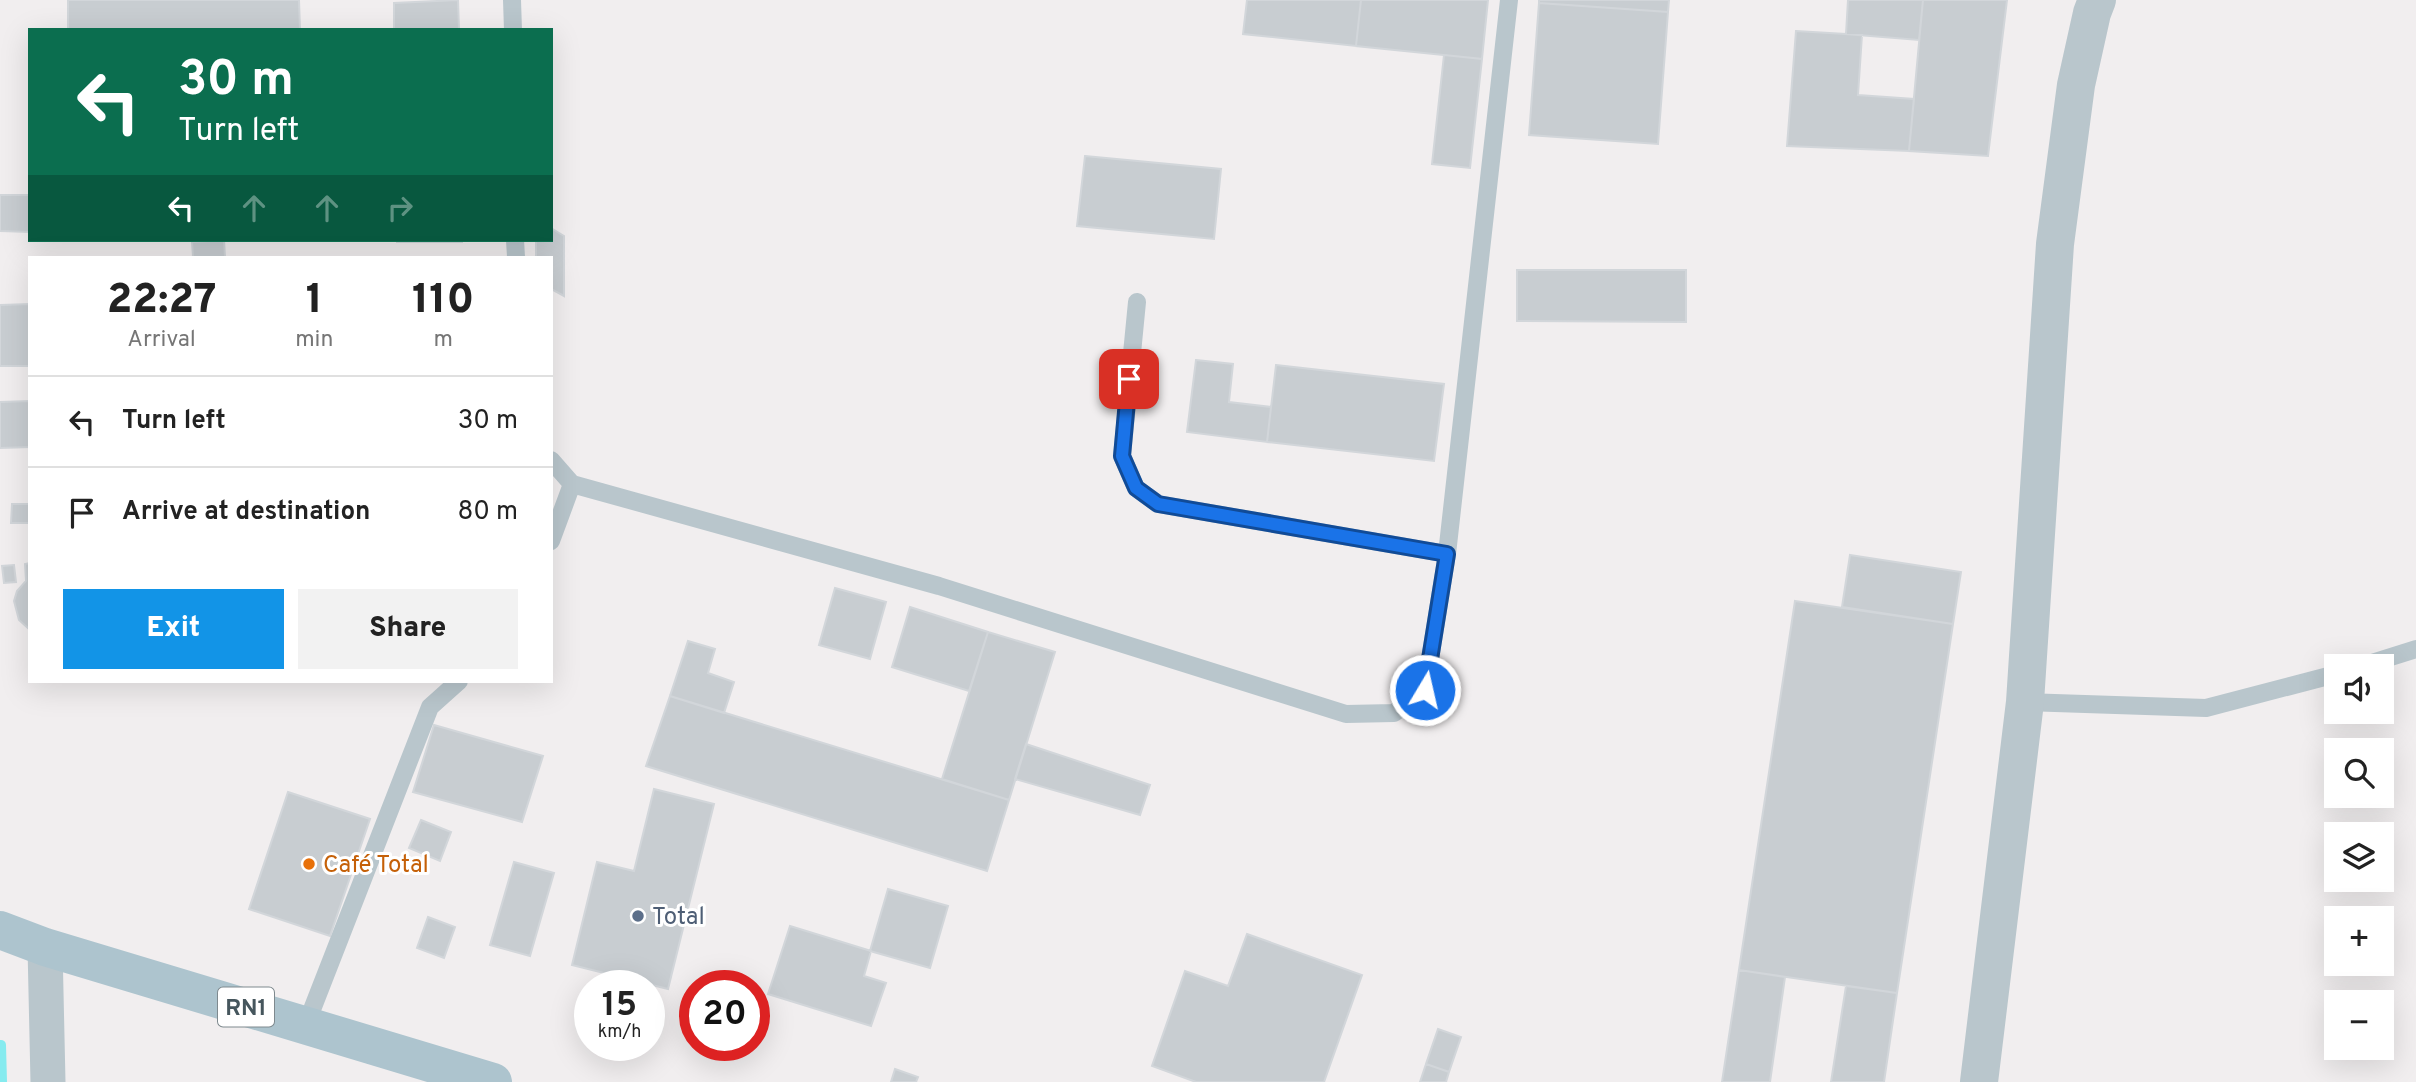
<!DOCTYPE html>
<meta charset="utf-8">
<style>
body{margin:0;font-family:Overpass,sans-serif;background:#f2f2f2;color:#222;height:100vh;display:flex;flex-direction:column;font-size:26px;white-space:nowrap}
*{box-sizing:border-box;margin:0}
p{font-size:23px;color:#767676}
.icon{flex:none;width:38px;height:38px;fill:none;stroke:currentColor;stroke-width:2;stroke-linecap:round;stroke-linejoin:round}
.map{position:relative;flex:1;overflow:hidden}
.panel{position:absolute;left:28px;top:256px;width:525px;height:427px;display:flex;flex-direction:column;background:#fff;border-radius:0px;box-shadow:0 7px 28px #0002}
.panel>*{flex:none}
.top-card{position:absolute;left:28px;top:28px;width:525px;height:214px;border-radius:0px;box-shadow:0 7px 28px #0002;background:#0b6e4f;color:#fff;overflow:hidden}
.tools{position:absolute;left:2324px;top:654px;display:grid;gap:14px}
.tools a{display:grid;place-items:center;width:70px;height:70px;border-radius:0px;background:#fff;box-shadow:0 7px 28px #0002;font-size:35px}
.speed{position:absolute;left:574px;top:970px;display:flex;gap:14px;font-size:35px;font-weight:700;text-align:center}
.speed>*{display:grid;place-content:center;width:91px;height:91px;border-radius:50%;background:#fff;box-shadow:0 7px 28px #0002;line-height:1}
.speed small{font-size:18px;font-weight:400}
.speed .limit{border:10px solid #d22;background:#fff;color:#111}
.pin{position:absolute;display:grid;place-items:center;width:60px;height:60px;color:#fff;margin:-30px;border-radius:14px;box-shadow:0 4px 10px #0006}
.me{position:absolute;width:77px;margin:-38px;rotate:9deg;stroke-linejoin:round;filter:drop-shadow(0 0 5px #0008)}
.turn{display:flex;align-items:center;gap:24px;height:147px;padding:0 35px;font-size:32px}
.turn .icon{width:91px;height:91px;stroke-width:2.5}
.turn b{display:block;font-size:49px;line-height:60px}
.lanes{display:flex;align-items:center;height:66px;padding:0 35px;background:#0003;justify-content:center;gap:35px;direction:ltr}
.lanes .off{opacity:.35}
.eta{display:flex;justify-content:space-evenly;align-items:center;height:119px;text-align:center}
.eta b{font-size:42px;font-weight:800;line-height:49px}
.primary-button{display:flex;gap:14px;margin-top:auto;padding:14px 35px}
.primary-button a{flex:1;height:80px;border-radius:0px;background:#1294e7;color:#fff;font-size:28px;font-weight:800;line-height:80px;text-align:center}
.primary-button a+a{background:#f2f2f2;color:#222}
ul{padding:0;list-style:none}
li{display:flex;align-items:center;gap:21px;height:91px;padding:0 35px;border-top:2px solid #e0e0e0}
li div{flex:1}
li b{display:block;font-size:26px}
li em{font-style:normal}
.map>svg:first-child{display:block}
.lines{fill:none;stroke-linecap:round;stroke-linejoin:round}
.stream{stroke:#86ebef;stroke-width:10}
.building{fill:#c8cdd1;stroke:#d2d6da;stroke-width:2}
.service{stroke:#b9c6cc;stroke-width:18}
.minor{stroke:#b9c6cc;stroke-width:35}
.tertiary{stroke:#b9c6cc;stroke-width:38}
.primary{stroke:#adc4ce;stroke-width:38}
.route-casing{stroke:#114b97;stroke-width:18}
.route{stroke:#1a73e8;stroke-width:12}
.food-dot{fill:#e8710a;stroke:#fff;stroke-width:2.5}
.service-dot{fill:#5c6f8a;stroke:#fff;stroke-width:2.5}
.labels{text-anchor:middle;stroke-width:6;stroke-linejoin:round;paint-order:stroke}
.shield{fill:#fff;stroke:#7e898e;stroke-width:2}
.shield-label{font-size:23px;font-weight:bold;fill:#46565d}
.food-label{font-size:24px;fill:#c56008;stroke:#fff;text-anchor:start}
.service-label{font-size:24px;fill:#4e5e75;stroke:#fff;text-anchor:start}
</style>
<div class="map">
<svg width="2416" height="1082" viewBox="0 0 2416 1082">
<rect width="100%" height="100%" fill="#f1eeef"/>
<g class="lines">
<!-- stream -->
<path class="stream" d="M1 1045 2 1082"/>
</g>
<!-- building -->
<path class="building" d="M68 0H299L300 30H68Z
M458 0 459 30H394V3Z
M1247 0H1361L1356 46 1243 34Z
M1361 0H1488L1482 59 1356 46Z
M1539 0H1669L1668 12 1539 3Z
M1848 0H1923L1919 40 1846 34Z
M1923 0H2007L1988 156 1909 151Z
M1539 3 1668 12 1658 144 1529 135Z
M1796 31 1862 35 1858 95 1914 99 1909 151 1787 146Z
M1444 55 1482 59 1470 168 1432 164Z
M1085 156 1221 169 1214 239 1077 226Z
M0 195H30V232L0 231Z
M551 228 564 236V296L551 289V257H536V240H551Z
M224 240 225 257H193L192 242Z
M397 240H462V242H397Z
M1517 270H1686V322L1517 321Z
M30 304V366H0V305Z
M1196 360 1233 364 1229 402 1271 407 1267 442 1187 432Z
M1276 365 1444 384 1434 461 1267 442Z
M30 401V447L0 448V402Z
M12 504H30V523H11Z
M1850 555 1961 572 1953 624 1842 607Z
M30 563V630L19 620 14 601 17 591 26 581 25 564Z
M14 565 16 582 4 583 2 566Z
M835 588 886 602 870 659 819 645Z
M1795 601 1953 624 1897 993 1739 970Z
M910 607 988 632 969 691 892 667Z
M988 632 1055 652 1009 800 942 779Z
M688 641 715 649 708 673 734 682 724 713 670 696Z
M670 696 1009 800 987 871 646 766Z
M434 725 543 756 522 822 413 792Z
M1026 744 1150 785 1140 815 1015 779Z
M654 789 714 804 668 989 572 965 597 862 634 871Z
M288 792 370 819 330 936 249 909Z
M421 820 451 832 440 861 409 848Z
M514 862 554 873 530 956 490 945Z
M888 889 948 906 930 968 870 951Z
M428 917 455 927 444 958 417 948Z
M790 926 871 951 864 976 886 983 871 1026 768 994Z
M1247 934 1362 975 1324 1082H1196L1152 1066 1185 971 1228 986Z
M1739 970 1785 977 1770 1082H1722Z
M1846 986 1897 993 1884 1082H1831Z
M1438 1029 1461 1037 1449 1072 1426 1064Z
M1426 1064 1449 1072 1446 1082H1420Z
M895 1069 918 1077 916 1082H891Z"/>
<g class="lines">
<!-- service -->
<path class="service" d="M512 0 513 30
M515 240 516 257
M1137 302 1122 456 1136 488 1158 504 1447 554
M551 460 572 484 939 586 1346 714 1394 713 1425 690 1447 554 1509 0
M551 541 572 484
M2359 667 2416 649
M2025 702 2206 708 2336 674
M306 1025 430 707 459 681"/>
<!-- minor -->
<path class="minor" d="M45 947 48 1082"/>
<!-- tertiary -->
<path class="tertiary" d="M1979 1082 2025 702 2055 244 2076 85 2092 13 2097 0"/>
<!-- primary -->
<path class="primary" d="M0 930 45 947 493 1082"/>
</g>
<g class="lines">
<!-- route casing -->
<g class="route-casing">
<path id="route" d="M1129 379 1122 456 1136 488 1158 504 1447 554 1425 690"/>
</g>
<!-- route -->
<use href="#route" class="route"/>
</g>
<!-- markers -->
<circle class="food-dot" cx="309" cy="864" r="7"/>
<circle class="service-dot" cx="638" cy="916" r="7"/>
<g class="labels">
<!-- shield labels -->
<rect class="shield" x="218" y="987.5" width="56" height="39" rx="5"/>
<g class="shield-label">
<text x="246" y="1015">RN1</text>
</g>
<!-- food labels -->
<g class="food-label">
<text x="323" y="872">Café Total</text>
</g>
<!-- service labels -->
<g class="service-label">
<text x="652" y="924">Total</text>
</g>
</g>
</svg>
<div class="tools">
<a><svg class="icon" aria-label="sound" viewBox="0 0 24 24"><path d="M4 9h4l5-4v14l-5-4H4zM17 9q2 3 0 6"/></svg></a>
<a><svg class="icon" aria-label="search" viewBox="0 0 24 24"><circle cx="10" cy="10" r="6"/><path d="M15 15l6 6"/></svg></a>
<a><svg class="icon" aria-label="layers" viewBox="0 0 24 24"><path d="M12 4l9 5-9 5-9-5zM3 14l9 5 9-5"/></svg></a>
<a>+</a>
<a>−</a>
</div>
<div class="speed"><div>15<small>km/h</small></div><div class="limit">20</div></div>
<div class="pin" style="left:1129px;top:379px;background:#d93025"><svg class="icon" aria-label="arrive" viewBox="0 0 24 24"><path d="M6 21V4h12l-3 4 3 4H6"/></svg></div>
<svg class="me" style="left:1425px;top:690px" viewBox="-20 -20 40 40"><circle r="17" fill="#1a73e8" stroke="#fff" stroke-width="3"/><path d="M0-11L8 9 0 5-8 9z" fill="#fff"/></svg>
<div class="top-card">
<div class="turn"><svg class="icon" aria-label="left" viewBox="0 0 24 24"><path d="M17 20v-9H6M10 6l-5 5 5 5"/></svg><div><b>30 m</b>Turn left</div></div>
<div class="lanes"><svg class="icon" aria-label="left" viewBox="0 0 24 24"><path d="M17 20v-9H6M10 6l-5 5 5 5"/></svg><svg class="icon off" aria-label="ahead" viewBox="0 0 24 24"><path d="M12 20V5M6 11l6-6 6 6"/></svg><svg class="icon off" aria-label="ahead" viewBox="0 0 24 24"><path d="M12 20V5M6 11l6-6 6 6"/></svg><svg class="icon off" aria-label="right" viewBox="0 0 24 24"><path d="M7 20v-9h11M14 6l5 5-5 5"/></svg></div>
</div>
<section class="panel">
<div class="eta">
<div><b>22:27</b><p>Arrival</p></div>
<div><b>1</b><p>min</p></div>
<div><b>110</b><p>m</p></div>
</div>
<ul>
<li><svg class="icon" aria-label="left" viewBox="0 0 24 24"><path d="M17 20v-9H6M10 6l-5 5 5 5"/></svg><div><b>Turn left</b></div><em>30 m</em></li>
<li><svg class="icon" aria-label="arrive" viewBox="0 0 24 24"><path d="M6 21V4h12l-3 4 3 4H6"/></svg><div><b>Arrive at destination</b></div><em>80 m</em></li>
</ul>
<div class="primary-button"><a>Exit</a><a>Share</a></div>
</section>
</div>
